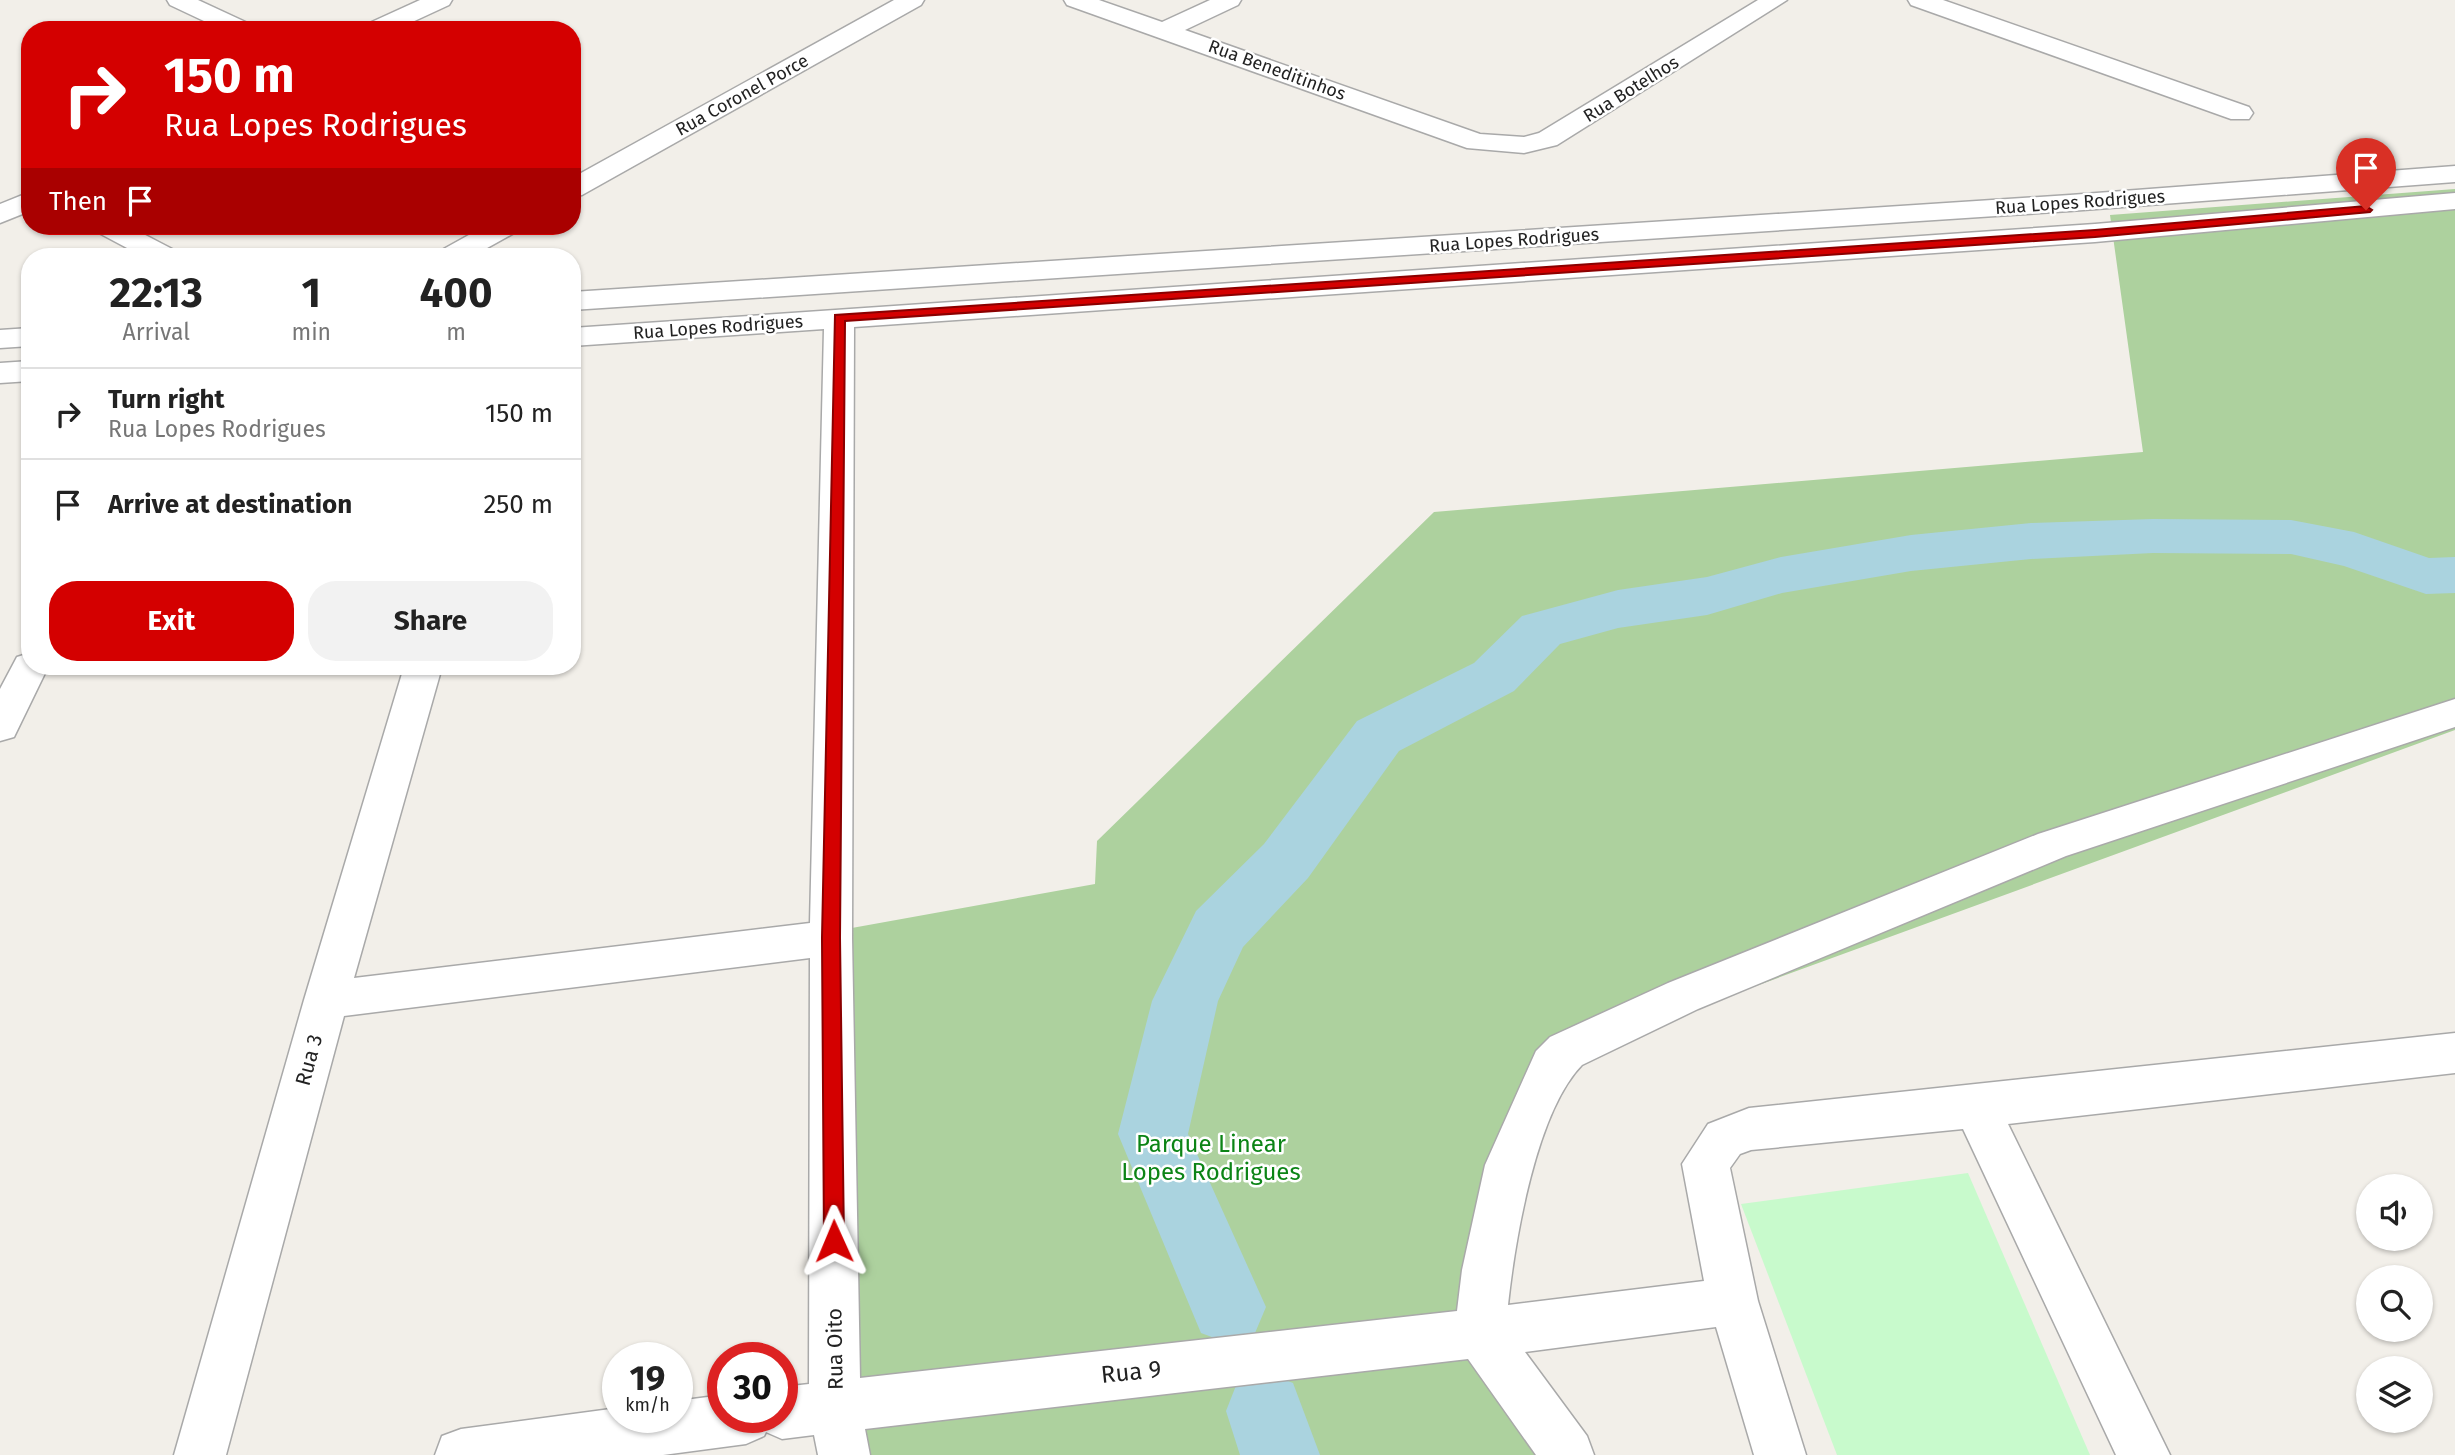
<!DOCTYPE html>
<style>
body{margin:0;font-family:"Fira Sans",sans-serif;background:#f2f2f2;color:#222;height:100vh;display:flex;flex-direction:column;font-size:26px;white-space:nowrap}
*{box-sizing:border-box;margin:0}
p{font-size:23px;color:#767676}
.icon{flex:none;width:38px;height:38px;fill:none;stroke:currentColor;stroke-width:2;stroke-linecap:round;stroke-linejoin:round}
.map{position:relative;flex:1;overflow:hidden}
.drawer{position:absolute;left:21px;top:248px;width:560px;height:427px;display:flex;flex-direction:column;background:#fff;border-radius:28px;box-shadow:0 2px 5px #0004}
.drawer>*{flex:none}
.guide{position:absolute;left:21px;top:21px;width:560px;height:214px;border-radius:28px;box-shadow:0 2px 5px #0004;background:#d40000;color:#fff;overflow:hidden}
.fabs{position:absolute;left:2356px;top:1174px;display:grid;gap:14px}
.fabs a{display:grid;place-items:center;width:77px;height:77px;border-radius:50%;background:#fff;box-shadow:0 2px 5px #0004;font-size:35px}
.speed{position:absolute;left:602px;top:1342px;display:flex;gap:14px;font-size:35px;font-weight:700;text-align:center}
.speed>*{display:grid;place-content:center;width:91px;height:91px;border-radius:50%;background:#fff;box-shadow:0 2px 5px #0004;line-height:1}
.speed small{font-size:18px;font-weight:400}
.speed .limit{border:10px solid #d22;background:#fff;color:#111}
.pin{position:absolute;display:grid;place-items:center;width:60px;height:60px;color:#fff;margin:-72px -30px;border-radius:50% 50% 50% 0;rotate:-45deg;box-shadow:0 0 7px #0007}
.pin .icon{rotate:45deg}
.me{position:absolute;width:77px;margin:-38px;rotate:359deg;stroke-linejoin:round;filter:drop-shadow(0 0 5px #0008)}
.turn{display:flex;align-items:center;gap:24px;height:147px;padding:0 28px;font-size:32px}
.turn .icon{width:91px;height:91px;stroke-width:2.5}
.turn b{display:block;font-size:49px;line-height:60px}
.then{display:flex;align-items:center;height:66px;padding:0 28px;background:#0003;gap:14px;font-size:26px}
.eta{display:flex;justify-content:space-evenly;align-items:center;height:119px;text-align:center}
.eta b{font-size:42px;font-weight:700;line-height:49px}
.cta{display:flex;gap:14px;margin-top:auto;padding:14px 28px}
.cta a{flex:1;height:80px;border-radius:28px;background:#d40000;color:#fff;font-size:28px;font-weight:700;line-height:80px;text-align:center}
.cta a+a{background:#f2f2f2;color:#222}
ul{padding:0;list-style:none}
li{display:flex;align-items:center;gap:21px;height:91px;padding:0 28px;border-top:2px solid #e0e0e0}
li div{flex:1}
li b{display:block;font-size:26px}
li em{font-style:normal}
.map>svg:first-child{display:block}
.forest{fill:#add19e}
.park{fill:#c8facc}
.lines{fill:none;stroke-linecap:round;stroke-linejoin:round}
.canal{fill:#aad3df;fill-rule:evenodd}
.minor-casing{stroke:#a9a9a9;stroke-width:3}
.minor{fill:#fff;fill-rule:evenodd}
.route{fill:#d40000;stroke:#8a0000;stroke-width:2}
.labels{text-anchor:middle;stroke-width:5;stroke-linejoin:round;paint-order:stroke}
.far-street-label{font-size:18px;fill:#222;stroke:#fff}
.street-label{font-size:21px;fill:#222;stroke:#fff}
.near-park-label{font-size:24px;fill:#0c8416;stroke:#fff}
.near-street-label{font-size:24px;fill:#222;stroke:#fff}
</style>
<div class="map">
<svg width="2455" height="1455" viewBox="0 0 2455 1455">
<rect width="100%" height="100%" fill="#f2efe9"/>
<!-- forest -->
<path class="forest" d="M2455 189V730L1581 1050 1512 1166 1486 1334 1582 1455H826L813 935 1095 884 1097 841 1434 512 2143 452 2110 215Z"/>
<!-- park -->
<path class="park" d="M1968 1173 2090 1455H1837L1741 1204Z"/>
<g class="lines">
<!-- canal -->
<path class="canal" d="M2153 519 2291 520 2354 532 2429 558 2455 557V593L2426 594 2344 566 2291 554 2153 553 2031 559 1911 571 1782 593 1707 615 1618 628 1560 644 1514 691 1399 751 1308 878 1243 947 1218 1001 1188 1134 1266 1307 1255 1333 1228 1343 1201 1333 1118 1134 1152 1001 1196 911 1264 844 1357 721 1474 663 1522 616 1618 590 1707 577 1781 557 1911 535 2031 523Z
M1265 1372 1293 1383 1320 1455H1240L1226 1411 1237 1383Z"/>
<!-- minor casing -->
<g class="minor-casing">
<path id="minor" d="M167 0H198L252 25 255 30H223L170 5Z
M420 0H452L449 5 395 30H362L365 25Z
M894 0H924L921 5 582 195 572 197V178Z
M1064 0H1099L1162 22 1210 0H1241L1238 5 1185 30 1480 134 1524 137 1539 133 1758 0H1787L1557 145 1524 153 1467 148 1067 5Z
M1908 0H1943L2249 107 2253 113 2249 119H2231L1911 5Z
M2455 166V182L2070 211 572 310V292L2070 195Z
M30 192V211L0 223V204Z
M2455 193V209L2095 242 854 327 852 938 860 1378 1457 1311 1462 1270 1485 1165 1536 1051 1550 1037 1668 983 2038 834 2455 699V727L2066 856 1698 1009 1582 1065C1536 1112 1515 1240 1508 1305L1704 1281 1682 1164 1708 1124 1749 1108 2455 1033V1073L2008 1124 2170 1455H2116L1963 1129 1751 1150 1740 1154 1730 1168 1758 1301 1806 1455H1754L1716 1327 1525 1352 1587 1436 1594 1455H1536L1468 1359 865 1429 870 1455H818L814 1435 782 1439 766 1432 764 1436 746 1444 663 1455H435L442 1436 461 1429 618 1408V1418H677V1401L723 1395V1418H782V1387L809 1384 810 958 344 1016 226 1455H174L304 1000 404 667H442L354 978 810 923 824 329 572 346V328L2095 224Z
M93 226H128L176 251 181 257H144L97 232Z
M485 226H520L516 232 471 257H435L440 251Z
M30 328V346L0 348V330Z
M30 361V381L0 383V363Z
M30 653V667H48L14 737 0 741V689L17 657Z"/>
</g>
<!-- minor -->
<use href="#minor" class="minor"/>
</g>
<!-- route -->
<path class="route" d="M2366 206 2372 210 2370 212 2095 237 845 321 840 938 844 1241 841 1247 834 1250 827 1247 824 1241 822 938 835 315 2095 230Z"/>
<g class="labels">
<!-- far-street labels -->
<g class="far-street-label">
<text transform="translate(1277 70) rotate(20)" y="6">Rua Beneditinhos</text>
<text transform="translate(1631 89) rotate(-32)" y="6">Rua Botelhos</text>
<text transform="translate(742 95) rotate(-29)" y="6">Rua Coronel Porce</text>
<text transform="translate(2080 202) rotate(-4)" y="6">Rua Lopes Rodrigues</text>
<text transform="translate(1514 240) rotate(-4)" y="6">Rua Lopes Rodrigues</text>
<text transform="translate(718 327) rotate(-4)" y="6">Rua Lopes Rodrigues</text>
</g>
<!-- street labels -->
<g class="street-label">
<text transform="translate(309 1060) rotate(-75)" y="7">Rua 3</text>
<text transform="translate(835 1349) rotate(-91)" y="7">Rua Oito</text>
</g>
<!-- near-park labels -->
<g class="near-park-label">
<text x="1211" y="1152">Parque Linear<tspan x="1211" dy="28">Lopes Rodrigues</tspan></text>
</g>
<!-- near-street labels -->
<g class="near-street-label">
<text transform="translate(1131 1372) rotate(-6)" y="8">Rua 9</text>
</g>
</g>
</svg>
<div class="fabs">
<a><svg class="icon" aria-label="sound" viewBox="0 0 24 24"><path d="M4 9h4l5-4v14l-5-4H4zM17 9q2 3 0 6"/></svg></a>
<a><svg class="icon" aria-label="search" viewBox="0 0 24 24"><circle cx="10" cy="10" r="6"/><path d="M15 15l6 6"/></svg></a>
<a><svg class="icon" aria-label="layers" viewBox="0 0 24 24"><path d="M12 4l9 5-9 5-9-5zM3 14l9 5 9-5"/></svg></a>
</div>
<div class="speed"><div>19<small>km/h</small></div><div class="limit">30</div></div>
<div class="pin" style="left:2366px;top:210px;background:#d93025"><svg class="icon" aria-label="arrive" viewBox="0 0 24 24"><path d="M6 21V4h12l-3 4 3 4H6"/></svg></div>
<svg class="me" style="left:834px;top:1241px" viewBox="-20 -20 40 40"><path d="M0-17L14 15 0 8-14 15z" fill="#d40000" stroke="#fff" stroke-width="4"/></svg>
<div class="guide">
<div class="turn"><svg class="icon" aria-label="right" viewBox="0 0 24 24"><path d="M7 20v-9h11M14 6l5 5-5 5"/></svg><div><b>150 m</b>Rua Lopes Rodrigues</div></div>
<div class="then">Then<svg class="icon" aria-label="arrive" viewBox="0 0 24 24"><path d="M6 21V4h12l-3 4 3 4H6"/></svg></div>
</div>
<section class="drawer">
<div class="eta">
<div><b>22:13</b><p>Arrival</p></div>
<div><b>1</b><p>min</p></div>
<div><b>400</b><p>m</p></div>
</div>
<ul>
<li><svg class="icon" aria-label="right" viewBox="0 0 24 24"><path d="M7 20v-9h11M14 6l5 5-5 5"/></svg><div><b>Turn right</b><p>Rua Lopes Rodrigues</p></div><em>150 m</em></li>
<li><svg class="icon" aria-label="arrive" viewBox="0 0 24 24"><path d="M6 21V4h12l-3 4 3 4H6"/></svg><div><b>Arrive at destination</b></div><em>250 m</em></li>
</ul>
<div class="cta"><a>Exit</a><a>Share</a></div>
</section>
</div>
